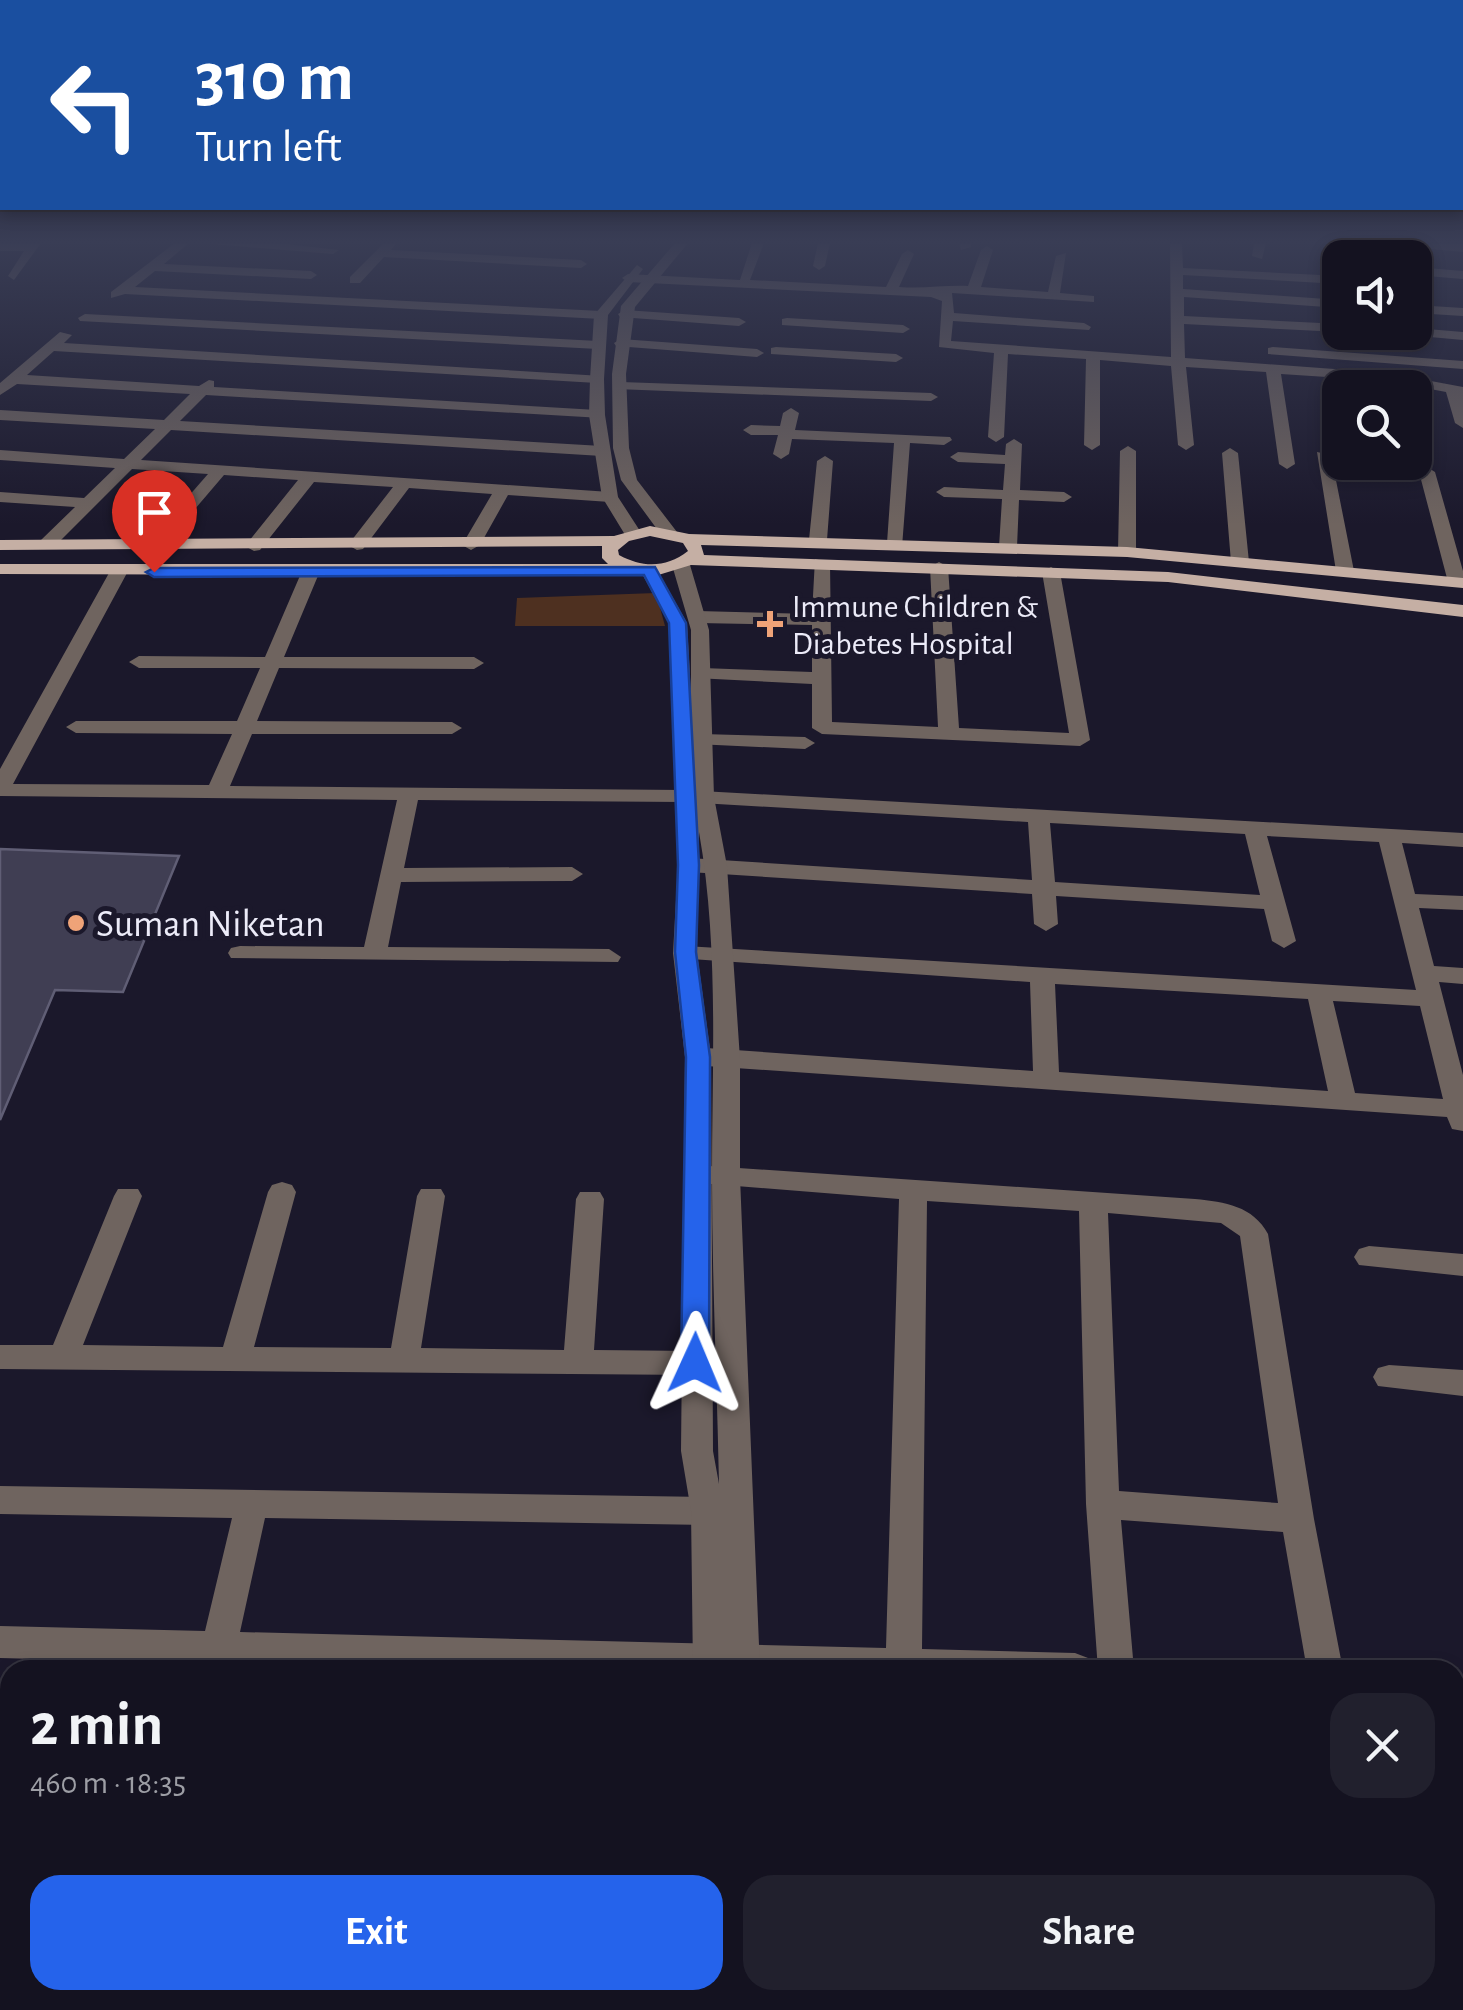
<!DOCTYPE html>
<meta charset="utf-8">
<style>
body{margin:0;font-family:"Alegreya Sans",sans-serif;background:#21202d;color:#f1f3f6;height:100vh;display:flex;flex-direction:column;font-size:38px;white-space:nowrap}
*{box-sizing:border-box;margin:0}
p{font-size:32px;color:#9d9ea5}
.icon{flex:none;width:55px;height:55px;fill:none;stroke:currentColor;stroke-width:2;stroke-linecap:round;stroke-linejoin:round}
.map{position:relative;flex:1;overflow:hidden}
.side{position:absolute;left:0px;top:1660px;width:1465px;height:350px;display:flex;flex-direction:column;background:#141220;border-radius:30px 30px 0 0;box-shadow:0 5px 15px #0003,0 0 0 2px #33323e}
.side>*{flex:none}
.top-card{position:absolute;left:0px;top:0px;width:1465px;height:210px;box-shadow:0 5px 15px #0003,0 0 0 2px #33323e;background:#1a4fa0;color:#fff;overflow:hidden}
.fabs{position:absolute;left:1322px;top:240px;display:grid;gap:20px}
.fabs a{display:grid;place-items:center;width:110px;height:110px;border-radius:20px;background:#141220;box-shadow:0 5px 15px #0003,0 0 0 2px #33323e;font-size:50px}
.pin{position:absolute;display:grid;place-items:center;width:85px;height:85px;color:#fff;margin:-102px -42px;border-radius:50% 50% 50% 0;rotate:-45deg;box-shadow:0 0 10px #0007}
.pin .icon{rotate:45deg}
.me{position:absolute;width:110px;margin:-55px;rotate:1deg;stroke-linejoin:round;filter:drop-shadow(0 0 8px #0008)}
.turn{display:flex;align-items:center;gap:35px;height:210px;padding:0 30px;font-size:45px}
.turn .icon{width:130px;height:130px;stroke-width:2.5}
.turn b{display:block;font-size:70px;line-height:85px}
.round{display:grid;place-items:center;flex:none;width:105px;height:105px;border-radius:30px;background:#21202d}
.overview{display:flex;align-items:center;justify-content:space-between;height:170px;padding:0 30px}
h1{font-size:60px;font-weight:700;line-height:75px}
.cta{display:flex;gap:20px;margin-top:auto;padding:20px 30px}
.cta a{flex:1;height:115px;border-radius:30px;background:#2563eb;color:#fff;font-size:40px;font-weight:700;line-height:115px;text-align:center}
.cta a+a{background:#21202d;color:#f1f3f6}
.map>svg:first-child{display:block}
.green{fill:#4e3020}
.building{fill:#403e53;stroke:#605e75;stroke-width:2.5}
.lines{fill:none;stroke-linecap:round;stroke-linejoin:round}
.minor{fill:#6f645f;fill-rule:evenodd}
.tertiary{fill:#6f645f;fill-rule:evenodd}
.primary{fill:#c5afa4;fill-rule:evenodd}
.route{fill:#2563eb;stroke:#184099;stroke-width:2.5}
.poi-dot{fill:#efa378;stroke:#1b182b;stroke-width:4}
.labels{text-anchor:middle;stroke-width:10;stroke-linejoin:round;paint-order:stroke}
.far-poi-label{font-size:32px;fill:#ecebf8;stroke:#1b182b;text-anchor:start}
.poi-label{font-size:38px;fill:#ecebf8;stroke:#1b182b;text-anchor:start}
</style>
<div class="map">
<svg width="1463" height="2010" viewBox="0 0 1463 2010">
<rect width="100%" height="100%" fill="#1b182b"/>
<!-- green -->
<path class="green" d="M656 593 665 626H515L517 598Z"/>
<!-- building -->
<path class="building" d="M0 849 179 856 123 992 55 990 0 1120Z"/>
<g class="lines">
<!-- minor -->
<path class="minor" d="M0 243H41L14 280 8 276 24 251H0Z
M175 243H189L164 264 311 271 317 275 311 279 155 271 135 287 601 311 608 315 601 319 125 294 111 298V292Z
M200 243H277L339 250 333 254Z
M384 243H397L391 250 581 260 587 264 581 268 384 257 360 283H350V277Z
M752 243H764L750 280 886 287 902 254 908 250 914 254 899 287C923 289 945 285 968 286L981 250 987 246 993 250 981 287 1048 292 1056 256 1066 253 1060 293 1094 296V302L952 293 954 313 1084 323 1091 327 1089 330 953 321 951 341 1171 357 1170 243H1182L1183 268 1340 276V284L1183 275V289L1340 300V308L1184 297V316L1340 324V332L1184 324 1185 358 1388 373 1463 387V428L1455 423 1446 392 1388 381 1281 374 1295 464 1287 469 1279 464 1266 372 1186 367 1194 445 1186 450 1178 445 1171 366 1100 360V445L1092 450 1084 445 1086 359 1008 354 1004 437 996 442 988 437 994 353 939 347 942 301 931 297 628 282 622 278 628 274 740 280Z
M818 243H830L825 266 819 270 813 266Z
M959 243H971V247L961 250Z
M1254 243H1266L1262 259 1252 256Z
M1337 243H1349V258L1339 261Z
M1404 243 1463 244V252L1410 247Z
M1415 267 1463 271V279L1415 275Z
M1415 305 1463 308V316L1415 313Z
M625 310 739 318 746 322 739 326 620 317 618 314Z
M85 314 598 341 605 345 598 349 80 321 78 318Z
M787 318 903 325 910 329 903 333 782 325V319Z
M1415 328 1463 332V340L1408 335 1415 332Z
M60 332 72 335 64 343 602 376V382L597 383 54 351 27 375 199 386 209 380 214 381V387L597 410 602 412V418L206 395 180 421 602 446 610 451 602 456 171 430 141 460 610 492 618 497 610 502 508 495 480 545 471 550 462 545 492 494 409 488 363 549 357 550 348 545 393 487 314 482 260 550 254 551 245 546 298 480 224 475 160 550 154 551 145 546 208 474 132 469 52 549H40V541L75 507 0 502V492L84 498 115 468 0 460V450L124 459 155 429 0 420V410L164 420 190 394 17 384 0 395V383Z
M621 339 757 349 764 353 757 357 616 346 614 343Z
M776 347 896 354 903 358 896 362 771 354V348Z
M1273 347 1463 361V369L1268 354V348Z
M621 382 931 393 938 397 931 401 616 389V383Z
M791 408 799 413 795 430 950 437 952 440 944 445 910 443 902 547 887 543 894 443 792 439 789 454 781 459 773 454 778 435H751L743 430 751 425 780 426 783 413Z
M1014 439 1022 444 1020 490 1064 492 1072 497 1064 502 1019 500 1017 547 1008 552 999 547 1002 499 944 497 936 492 944 487 1003 490 1005 464 958 462 950 457 958 452 1005 455 1006 444Z
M1128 446 1136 451V552L1127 557 1118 552 1120 451Z
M1230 448 1238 453 1249 562 1240 567 1231 562 1222 453Z
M1317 452 1331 455 1354 571 1345 576 1336 571Z
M825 456 833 461 827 540 818 545 809 540 817 461Z
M1427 467 1435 472 1463 571V586L1448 582 1419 472Z
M815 559 830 563 832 722 938 727 930 567 939 562 948 567 959 728 1069 733 1042 572 1051 567 1060 572 1090 740 1080 746 822 734 812 728V684L695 678V670L702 668 812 672V625L698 623 689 617 698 611 812 614Z
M311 566 320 571 284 657H474L484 663 474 669 279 668 257 721 452 722 462 728 452 734H252L230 786 683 790 1463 833V847L1402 843 1415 894 1463 896V910L1419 908 1434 966 1463 968V984L1439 982 1463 1075V1131L1452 1129 1447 1117 706 1066 693 1057 706 1048 1033 1071 1030 982 676 958 673 953 676 948 685 946 1416 990 1379 842 1267 836 1296 941 1284 948 1272 941 1264 909 1056 896 1058 924 1046 931 1034 924 1032 894 689 872 678 865 689 858 1032 880 1028 822 683 802 418 800 404 868 572 867 583 874 572 881 401 882 388 947 609 949 621 957 618 962 231 958 228 953 231 948 240 946 364 947 397 800 0 796V769L109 573 118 568 127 573 13 784 209 785 232 734 76 733 66 727 76 721H237L260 668H139L129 662 139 656 265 657 302 571ZM1050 823 1245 834 1260 895 1055 882ZM1055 984 1308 999 1328 1091 1059 1072ZM1333 1001 1420 1006 1443 1099 1355 1093Z
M702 734 805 737 815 743 805 749 695 744V736Z
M709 1166 1195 1199C1225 1202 1253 1206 1268 1234L1314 1519 1343 1670H1307L1283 1532 1121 1520 1134 1670H1098L1086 1504 1079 1211 927 1201 922 1649 1075 1653 1088 1658 1093 1670H444L233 1664 232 1670H196L198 1663 0 1658V1626L205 1631 232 1518 0 1514V1486L708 1497 720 1501 725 1511 720 1521 708 1525 265 1518 240 1632 886 1648 899 1199 699 1183 695 1176 699 1169ZM1108 1213 1221 1223 1240 1236 1278 1503 1119 1491Z
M282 1182 292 1185 296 1192 254 1347 391 1348 417 1196 421 1189H441L445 1196 421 1348 564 1350 576 1199 580 1192H600L604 1199 594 1350 695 1351 706 1354 710 1363 706 1372 695 1375 0 1369V1345H53L114 1196 118 1189H138L142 1196 83 1345 223 1347 268 1192 272 1185Z
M1369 1246 1463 1254V1276L1359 1265 1354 1257 1359 1249Z
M1389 1365 1463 1370V1396L1378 1386 1373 1377 1378 1368Z
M0 1786H10V1824H0Z
M10 1981V2000H36L33 2010H0V1986Z
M223 2000H265L263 2010H221Z
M446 2000H488L487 2010H445Z"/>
<!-- tertiary -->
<path class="tertiary" d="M675 243H688L635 307 626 374 629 448 637 480 677 532 668 537 662 536 621 480 613 448 612 374 621 306Z
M637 265 643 269 608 315 604 379 605 415 618 497 642 534 633 539 627 538 602 497 589 415 590 379 594 315Z
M681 560 690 565 709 630 714 797 727 866 740 1059V1177L760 1670H693L691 1511 681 1451 685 1057 673 953 678 865 669 623 640 570 655 566 687 623 691 696V630L672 565ZM699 832C719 945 712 1063 712 1177 712 1279 717 1382 719 1484L713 1451 711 1057 697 953Z
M700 2000H742V2010H700Z
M744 2000H786V2010H744Z"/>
<!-- primary -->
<path class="primary" d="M650 526 689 534 1127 547 1463 578V588L1127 557 701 545 704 555 1168 572 1463 605V617L1168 582 691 565 655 576 0 574V564H608L602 558V546L0 550V540L614 536ZM650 536 683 543 688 551C666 568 643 568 619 555L618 550 629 541Z"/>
</g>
<!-- sky -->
<linearGradient id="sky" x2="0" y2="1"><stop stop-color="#0f0d18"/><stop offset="0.46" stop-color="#393d55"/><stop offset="1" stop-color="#393d55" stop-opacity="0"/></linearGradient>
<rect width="1463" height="525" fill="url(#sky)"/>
<!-- route -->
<path class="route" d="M655 567 686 623 699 865 696 952 710 1057 709 1363 705 1371H685L681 1363 686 1057 675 952 678 865 669 623 644 575 154 577 146 572 154 568Z"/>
<!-- markers -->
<g class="poi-dot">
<path d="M765 609h10v10h10v10h-10v10h-10v-10h-10v-10h10z"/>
<circle cx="76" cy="923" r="10"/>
</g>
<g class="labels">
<!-- far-poi labels -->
<g class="far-poi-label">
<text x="792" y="617">Immune Children &amp;<tspan x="792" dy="37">Diabetes Hospital</tspan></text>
</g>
<!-- poi labels -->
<g class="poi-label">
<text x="96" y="936">Suman Niketan</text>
</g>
</g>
</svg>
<div class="fabs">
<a><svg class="icon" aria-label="sound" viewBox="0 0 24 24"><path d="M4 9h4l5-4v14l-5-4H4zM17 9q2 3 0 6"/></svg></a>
<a><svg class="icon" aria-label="search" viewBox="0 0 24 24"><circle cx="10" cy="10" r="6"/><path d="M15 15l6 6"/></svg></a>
</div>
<div class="pin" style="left:154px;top:572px;background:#d93025"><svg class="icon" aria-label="arrive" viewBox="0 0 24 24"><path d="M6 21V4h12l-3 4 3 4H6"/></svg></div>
<svg class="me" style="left:695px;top:1363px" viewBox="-20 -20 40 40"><path d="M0-17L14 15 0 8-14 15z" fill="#2563eb" stroke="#fff" stroke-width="4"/></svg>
<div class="top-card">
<div class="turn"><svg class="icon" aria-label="left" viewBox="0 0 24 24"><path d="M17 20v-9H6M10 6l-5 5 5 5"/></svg><div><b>310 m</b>Turn left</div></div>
</div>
<section class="side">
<div class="overview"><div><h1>2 min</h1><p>460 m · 18:35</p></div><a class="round"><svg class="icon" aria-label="close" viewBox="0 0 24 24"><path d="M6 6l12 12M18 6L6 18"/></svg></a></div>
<div class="cta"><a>Exit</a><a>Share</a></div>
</section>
</div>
